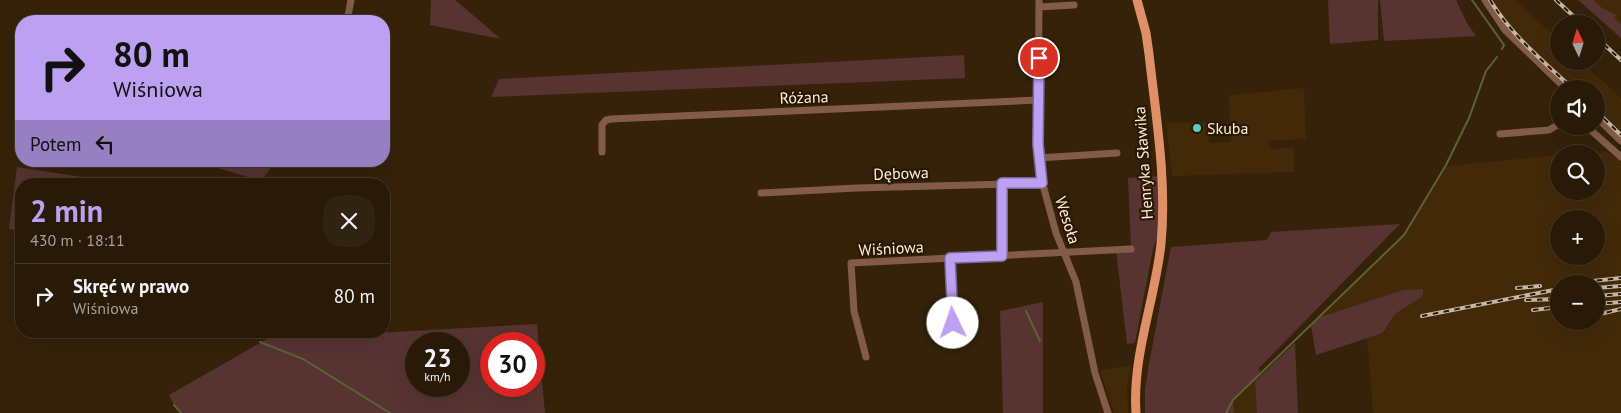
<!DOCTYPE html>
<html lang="pl">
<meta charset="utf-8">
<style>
body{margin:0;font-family:"PT Sans",sans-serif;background:#302311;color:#f1f3f6;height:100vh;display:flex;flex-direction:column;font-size:19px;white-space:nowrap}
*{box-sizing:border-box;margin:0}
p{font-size:16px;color:#a5a19b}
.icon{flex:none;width:28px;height:28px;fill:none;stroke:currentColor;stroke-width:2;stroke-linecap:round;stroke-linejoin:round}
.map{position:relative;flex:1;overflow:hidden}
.drawer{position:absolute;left:15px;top:178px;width:375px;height:160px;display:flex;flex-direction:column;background:#281a07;border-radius:20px;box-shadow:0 5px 20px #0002,0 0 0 1px #443828}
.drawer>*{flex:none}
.hud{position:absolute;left:15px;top:15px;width:375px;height:152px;border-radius:20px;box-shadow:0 5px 20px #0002,0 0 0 1px #443828;background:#bca0f2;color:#111;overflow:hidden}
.needle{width:32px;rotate:356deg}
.tools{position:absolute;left:1550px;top:15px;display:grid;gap:10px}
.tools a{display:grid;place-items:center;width:55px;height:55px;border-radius:50%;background:#281a07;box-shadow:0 5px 20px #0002,0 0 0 1px #443828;font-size:25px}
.speed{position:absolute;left:405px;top:332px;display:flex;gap:10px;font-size:25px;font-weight:700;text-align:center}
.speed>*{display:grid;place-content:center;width:65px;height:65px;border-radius:50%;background:#281a07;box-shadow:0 5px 20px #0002,0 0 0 1px #443828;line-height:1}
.speed small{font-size:12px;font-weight:400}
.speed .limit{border:8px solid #d22;background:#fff;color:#111}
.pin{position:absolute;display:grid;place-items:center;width:42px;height:42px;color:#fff;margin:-21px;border:2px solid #fff;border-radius:50%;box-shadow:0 1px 5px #0007}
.me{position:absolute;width:55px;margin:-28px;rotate:357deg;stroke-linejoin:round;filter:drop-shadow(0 0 4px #0008)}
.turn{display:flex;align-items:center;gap:18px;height:105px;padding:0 15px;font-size:22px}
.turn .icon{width:65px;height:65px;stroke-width:2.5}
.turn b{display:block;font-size:35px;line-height:42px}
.then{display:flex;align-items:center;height:48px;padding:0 15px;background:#0003;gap:10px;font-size:19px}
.round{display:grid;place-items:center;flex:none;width:52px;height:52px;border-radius:20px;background:#302311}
.overview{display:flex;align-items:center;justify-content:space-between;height:85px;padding:0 15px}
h1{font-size:30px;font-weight:600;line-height:38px;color:#bca0f2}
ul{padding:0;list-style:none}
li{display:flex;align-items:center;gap:15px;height:65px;padding:0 15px;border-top:1px solid #443828}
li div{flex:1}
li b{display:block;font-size:19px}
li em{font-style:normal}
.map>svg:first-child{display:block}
.built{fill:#422a09;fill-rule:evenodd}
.green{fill:#573432;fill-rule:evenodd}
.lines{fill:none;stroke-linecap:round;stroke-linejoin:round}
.stream{stroke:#5b6333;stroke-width:2}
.minor{stroke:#835c49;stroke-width:7}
.major{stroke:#df9067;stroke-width:9}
.rail-casing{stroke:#c6b8a6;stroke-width:4}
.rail{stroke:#2b1801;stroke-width:2;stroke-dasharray:5.5;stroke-linecap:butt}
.route-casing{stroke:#7a689d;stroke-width:12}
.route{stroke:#bca0f2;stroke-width:9}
.poi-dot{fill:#56cec4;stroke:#2b1801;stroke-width:2}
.labels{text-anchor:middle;stroke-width:4.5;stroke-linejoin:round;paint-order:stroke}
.street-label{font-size:16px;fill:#fcefe0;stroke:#2b1801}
.poi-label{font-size:16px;fill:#fcefe0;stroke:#2b1801;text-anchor:start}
</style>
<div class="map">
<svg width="1621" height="413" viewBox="0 0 1621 413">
<rect width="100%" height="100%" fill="#352209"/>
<!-- built -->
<path class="built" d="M1489 0H1515L1559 40V61H1581L1621 98V136L1596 113V89H1571L1510 30Z
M1578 0H1621V38L1592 12Z
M1304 88 1306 139 1269 141 1270 149 1294 147V172L1172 176 1166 123 1208 122 1209 143 1231 142 1229 95Z
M1607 152 1621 160V413H1373L1367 338 1384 333 1395 314 1423 296 1403 290 1320 317 1404 235 1447 166 1559 155V191H1596V154H1577ZM1559 219H1596V256H1559ZM1559 284H1596V321H1559Z
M1131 365 1127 387 1128 413H1114L1100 371Z
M1255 381 1257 413H1234L1233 400Z"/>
<!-- green -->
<path class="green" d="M431 0H455L501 39 430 25Z
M1328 0H1378V40L1330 44Z
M1380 0H1456L1467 23 1476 36 1384 41Z
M1578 0H1593L1602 8 1617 15 1614 18 1621 24V38Z
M964 55 965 78 491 97 499 79Z
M213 161H276L261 181 211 166Z
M17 167 128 184H21V231L9 229Z
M1162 176 1163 219 1153 249 1135 343 1127 344 1116 250 1135 249H1131L1128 178Z
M1400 224 1259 368 1260 374 1233 400 1234 413H1145V390L1148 369 1171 247 1267 240 1271 232Z
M1423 289V296L1395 314 1383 333 1316 355 1311 326 1320 317 1403 290Z
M1043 302V413H1003L1000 311Z
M537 324 545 413H181L174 405 169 395 267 339ZM416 344H459V386H416ZM491 344H534V386H491Z
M1295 343 1298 413H1257L1255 381Z"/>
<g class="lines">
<!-- stream -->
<path class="stream" d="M1472 0 1504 45 1502 49
M1026 311 1040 341
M260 342 303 359 390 413
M174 405 181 413
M1226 413 1233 400 1404 235 1446 165 1469 118 1486 71 1497 57"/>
<!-- minor -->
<path class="minor" d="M1039 0 1038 144 1040 174 1056 233 1076 282 1095 373 1108 413
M1485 0 1505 30 1566 89
M1039 7 1074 5
M347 21 351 0
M1596 117 1621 141
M1586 126 1621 157
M1500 134 1549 130 1559 124
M602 152V125L606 120 611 119 1038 100
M1038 158 1117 153
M761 193 857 188 1042 183
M1002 257V183
M950 258 953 323
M866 357 854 311 851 263 1131 249"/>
<!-- major -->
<path class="major" d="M1136 413C1132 356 1155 300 1161 244 1167 181 1156 117 1149 54L1146 33 1137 0"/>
<!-- rail casing -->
<g class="rail-casing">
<path id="rail" d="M1490 0C1511 35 1543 61 1573 89
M1556 0 1582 24
M1596 37 1621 60
M1596 111 1621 135
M1564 284 1621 278
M1517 288 1540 286
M1596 288 1621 286
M1596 296 1621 294
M1526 300 1559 299
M1596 304 1621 302
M1533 310 1559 307
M1596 315 1621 309
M1422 316 1559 289
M1569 323 1583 321"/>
</g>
<!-- rail -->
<use href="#rail" class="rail"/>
</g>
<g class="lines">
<!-- route casing -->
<g class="route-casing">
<path id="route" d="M953 323 950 258 1002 256V183H1042L1038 144 1039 58"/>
</g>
<!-- route -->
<use href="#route" class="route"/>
</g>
<!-- markers -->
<circle class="poi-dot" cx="1197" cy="128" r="5"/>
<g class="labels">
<!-- street labels -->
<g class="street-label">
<text transform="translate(804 97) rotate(-2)" y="6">Różana</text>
<text transform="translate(1143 163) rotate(-94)" y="6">Henryka Sławika</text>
<text transform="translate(901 173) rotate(-2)" y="6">Dębowa</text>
<text transform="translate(1068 220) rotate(72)" y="6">Wesoła</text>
<text transform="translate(891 248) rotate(-3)" y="6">Wiśniowa</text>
</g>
<!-- poi labels -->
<g class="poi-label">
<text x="1207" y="134">Skuba</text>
</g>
</g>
</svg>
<div class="tools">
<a><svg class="needle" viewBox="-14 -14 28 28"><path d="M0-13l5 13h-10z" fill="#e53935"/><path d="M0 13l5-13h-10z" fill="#a5a19b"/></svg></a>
<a><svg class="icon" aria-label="sound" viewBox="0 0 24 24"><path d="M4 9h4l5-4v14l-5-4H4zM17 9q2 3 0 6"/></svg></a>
<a><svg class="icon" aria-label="search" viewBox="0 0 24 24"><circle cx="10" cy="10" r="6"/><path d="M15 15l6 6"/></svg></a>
<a>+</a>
<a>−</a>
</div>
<div class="speed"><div>23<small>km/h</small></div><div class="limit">30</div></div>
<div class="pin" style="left:1039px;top:58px;background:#d93025"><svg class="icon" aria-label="arrive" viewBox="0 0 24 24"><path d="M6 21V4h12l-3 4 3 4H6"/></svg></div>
<svg class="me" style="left:953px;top:323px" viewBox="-20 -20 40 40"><circle r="19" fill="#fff"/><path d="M0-13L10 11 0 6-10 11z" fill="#bca0f2"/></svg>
<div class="hud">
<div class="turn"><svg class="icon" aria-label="right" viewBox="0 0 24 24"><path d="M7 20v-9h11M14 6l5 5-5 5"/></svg><div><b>80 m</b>Wiśniowa</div></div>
<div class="then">Potem<svg class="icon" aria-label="left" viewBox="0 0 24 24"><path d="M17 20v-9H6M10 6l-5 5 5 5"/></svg></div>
</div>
<section class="drawer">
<div class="overview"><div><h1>2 min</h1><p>430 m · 18:11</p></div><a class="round"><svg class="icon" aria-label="close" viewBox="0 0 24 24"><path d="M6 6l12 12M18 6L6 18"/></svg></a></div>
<ul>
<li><svg class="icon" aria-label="right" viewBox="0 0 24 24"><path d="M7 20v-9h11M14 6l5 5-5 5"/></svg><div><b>Skręć w prawo</b><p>Wiśniowa</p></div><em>80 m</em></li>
</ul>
</section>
</div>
